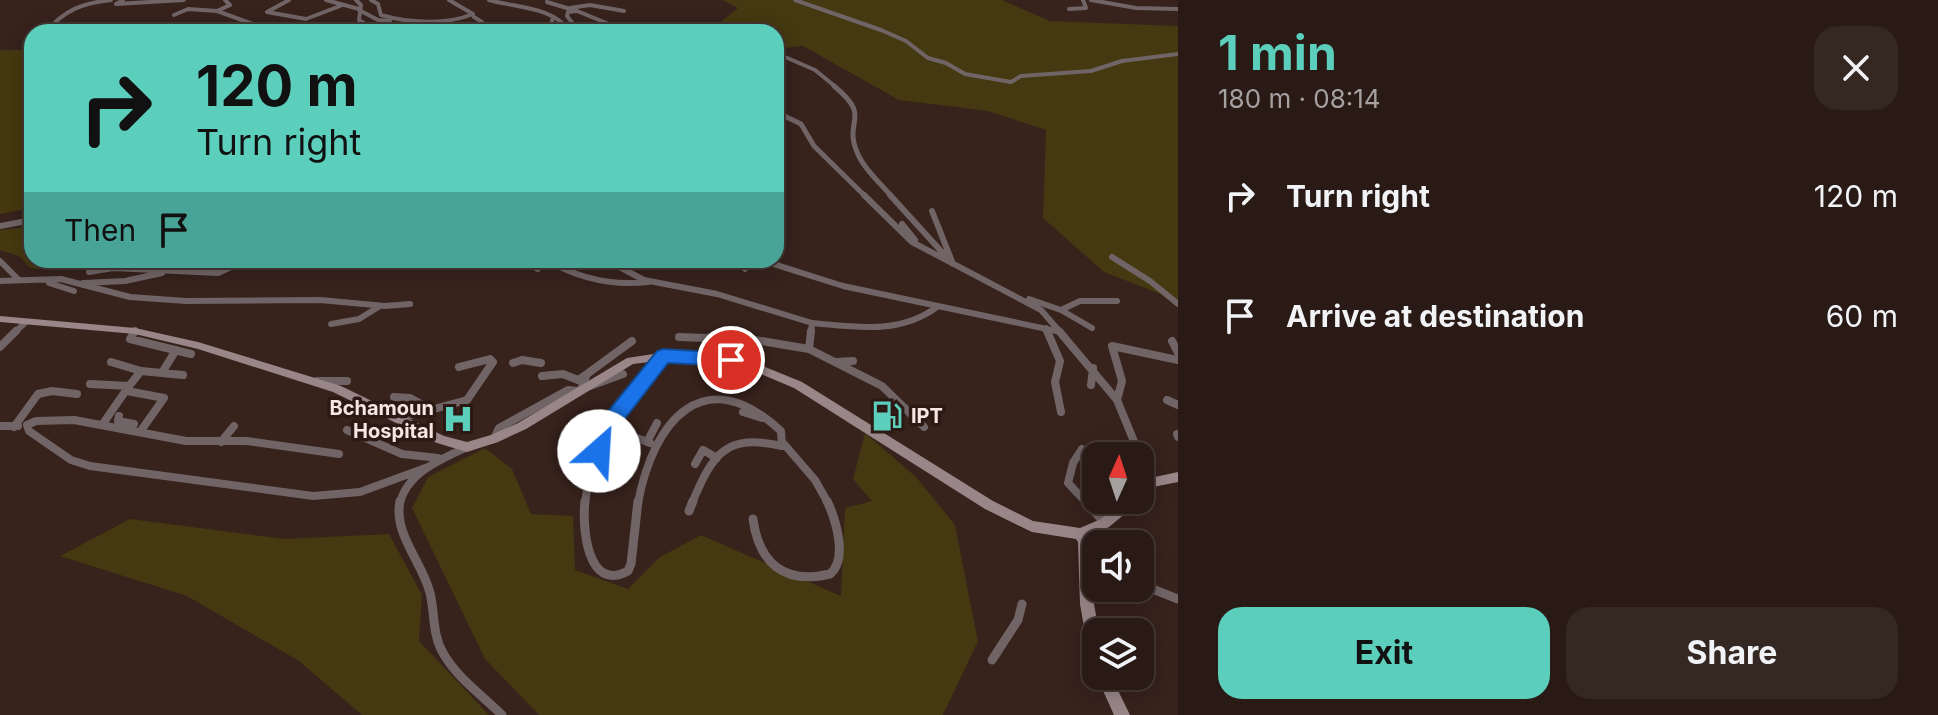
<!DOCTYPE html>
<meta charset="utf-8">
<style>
body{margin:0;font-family:Inter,sans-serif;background:#352722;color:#f1f3f6;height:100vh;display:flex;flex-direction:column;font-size:30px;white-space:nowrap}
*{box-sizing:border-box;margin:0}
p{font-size:26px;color:#a5a1a0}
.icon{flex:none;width:44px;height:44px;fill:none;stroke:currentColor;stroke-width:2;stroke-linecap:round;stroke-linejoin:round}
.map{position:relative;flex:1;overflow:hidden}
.drawer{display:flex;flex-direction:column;background:#291a15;width:760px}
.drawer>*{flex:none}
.hud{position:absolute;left:24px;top:24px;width:760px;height:244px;border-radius:24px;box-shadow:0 4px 20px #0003,0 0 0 2px #453834;background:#5bcebc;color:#111;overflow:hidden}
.needle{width:52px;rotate:3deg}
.controls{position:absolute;left:1082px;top:442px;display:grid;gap:16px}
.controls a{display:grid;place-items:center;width:72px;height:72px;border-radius:16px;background:#291a15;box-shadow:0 4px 20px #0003,0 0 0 2px #453834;font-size:40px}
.pin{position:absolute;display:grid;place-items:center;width:68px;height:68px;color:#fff;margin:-34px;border:4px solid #fff;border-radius:50%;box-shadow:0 2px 8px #0007}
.me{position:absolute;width:88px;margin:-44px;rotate:26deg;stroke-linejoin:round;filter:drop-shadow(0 0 6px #0008)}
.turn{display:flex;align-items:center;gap:28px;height:168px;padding:0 40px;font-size:36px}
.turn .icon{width:104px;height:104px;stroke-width:2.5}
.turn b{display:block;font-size:56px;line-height:68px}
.then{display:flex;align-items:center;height:76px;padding:0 40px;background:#0003;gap:16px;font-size:30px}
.round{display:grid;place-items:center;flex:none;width:84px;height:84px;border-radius:24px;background:#352722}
.head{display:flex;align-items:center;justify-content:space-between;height:136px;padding:0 40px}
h1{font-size:48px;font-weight:700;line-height:60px;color:#5bcebc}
.cta{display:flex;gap:16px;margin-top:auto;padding:16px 40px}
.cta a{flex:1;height:92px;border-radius:24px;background:#5bcebc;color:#111;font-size:32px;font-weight:700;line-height:92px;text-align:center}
.cta a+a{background:#352722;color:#f1f3f6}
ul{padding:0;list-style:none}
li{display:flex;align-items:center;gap:24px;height:120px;padding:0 40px}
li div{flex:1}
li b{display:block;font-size:30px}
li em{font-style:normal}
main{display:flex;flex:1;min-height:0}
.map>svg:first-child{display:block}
.green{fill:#443910}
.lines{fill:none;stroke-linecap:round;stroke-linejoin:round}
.street-far4{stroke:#706466;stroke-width:4}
.street-far3{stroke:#706466;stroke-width:5}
.street-far2{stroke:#706466;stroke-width:6}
.street-far1{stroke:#706466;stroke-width:8}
.street{stroke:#706466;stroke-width:9}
.secondary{fill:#998689;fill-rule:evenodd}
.route{fill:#1a73e8;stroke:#114b97;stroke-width:2}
.labels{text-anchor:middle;stroke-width:7;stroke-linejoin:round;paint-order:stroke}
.poi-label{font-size:20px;font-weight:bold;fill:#f6e7e3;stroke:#2d1913;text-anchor:end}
</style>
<main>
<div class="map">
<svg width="1178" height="715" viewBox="0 0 1178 715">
<rect width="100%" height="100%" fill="#37221c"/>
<!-- green -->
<path class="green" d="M723 0H1002L1050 21 1178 26V301L1104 272 1043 218 1046 130 988 111 899 100 803 46 776 49V32H708L738 8Z
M0 50H32V208L0 214Z
M32 227V260H58L40 269 30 268 19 256 0 250V230Z
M865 433 916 477 955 525 978 641 943 715H539L485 659 412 508 428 477 485 448 512 469 531 514 573 516 575 570 628 589 660 557 701 535 841 596 845 508 872 501 853 479Z
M130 519 284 539 389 534 422 595 419 641 489 715H362L299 661 187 596 60 556Z"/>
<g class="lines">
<!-- street-far4 -->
<path class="street-far4" d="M123 0 116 4 184 0
M225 0 230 5 217 11 261 27 367 31
M289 0 267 12 306 19 340 6
M326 0 359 9
M356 0 361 5 359 20 378 32
M371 0 378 4 381 15C408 23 447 25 473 14L449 0
M489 0C517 8 552 6 571 32
M795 0 881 30 906 41 928 58 946 63 965 74 1011 82 1021 76 1091 71 1122 61 1178 54
M1091 0 1136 8 1178 9
M547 2 570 9
M570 8 590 5 624 11
M1069 9 1086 8 1083 0
M359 10 378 20 390 21
M174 15 188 9 217 11
M474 17 482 22
M364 25 421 27V22
M46 32C64 10 83 3 111 0
M534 32 551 25 553 17
M572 32 577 29 567 16 568 12 577 11 626 31
M776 53 815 70 837 88"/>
<!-- street-far3 -->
<path class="street-far3" d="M834 86C873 118 843 119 857 152 863 168 881 184 892 197
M776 112 801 124 814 146 866 197
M776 161 779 150 778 113"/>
<!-- street-far2 -->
<path class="street-far2" d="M864 195 912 242 1041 310 1061 333
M890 195 951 262
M932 211 953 264
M902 224 915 240
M0 226 32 220
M1112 257 1150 281 1178 304
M520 260 538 269
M547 260C579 279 613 286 649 282
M606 260 644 280 717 294 812 323
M761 260 843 286 1061 332
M0 261 19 280
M745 269 754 260
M89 272 113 268 218 273 231 267V260
M0 281 61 279 130 297 186 301 320 300 385 306 410 304
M49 283 74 291
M83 283 125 281 162 273
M1029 299 1061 310 1092 328
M1061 310 1080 301H1117
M331 324 359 319 380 306
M1046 328 1048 333
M14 333 26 322
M811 333 812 323C856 327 899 335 937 307"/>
<!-- street-far1 -->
<path class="street-far1" d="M135 331 130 339 191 354
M1047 331 1060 361 1055 382 1061 412
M1059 331 1117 400 1140 456
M679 337 707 338 719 334 809 349 811 331
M1172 341 1178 353
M0 347 16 331
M809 349 882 386 924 427
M111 362 141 371 129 386
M836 362 853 361
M513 363 522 360 541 363
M141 371 183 375
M163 371 176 350
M542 376 563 374 578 380 587 374
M317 381H347
M90 384 129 386 102 425
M1091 385 1093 368
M590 386 623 374
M581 389 587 374 632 341
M127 391 164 398 140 432
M394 397 410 398 432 410
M1117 400 1122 381 1112 346 1178 360
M1167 400 1178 405
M743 412 762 418
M119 416 118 421 134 424 130 430
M401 418 467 400 493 362 490 359 459 367
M0 426H18
M14 427 38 394 52 391 77 394
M347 430 402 454 438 458
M1177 434 1178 437
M637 438 650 443
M494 439 499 428 568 390 577 391
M221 442 234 426
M647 442 657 423
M784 444 815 480 828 503
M1082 449 1073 463 1068 483 1087 503
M339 454 247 441H186L74 420 36 421 27 425 29 431 71 460 90 466 313 496 360 492 428 467
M1140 457 1150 483
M695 464 703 450 717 458
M400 503C407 473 441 459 467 447
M585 503C592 445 628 401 663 356
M638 503C653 422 703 359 781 431L782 446C725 433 713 454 692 503"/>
<!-- street -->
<path class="street" d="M400 501C393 534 423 563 430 593 435 613 432 634 443 653 457 678 482 695 502 715
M585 501C582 527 587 593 628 571L631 564 638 501
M1085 501 1105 523
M689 511 693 501
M753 519C759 563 784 585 830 574 848 559 836 520 827 501
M1140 584 1178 599
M992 660 1018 620 1022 604"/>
<!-- secondary -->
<path class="secondary" d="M0 316 135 328 198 342 341 386 444 436 467 442 491 435 518 423 627 358 673 351 715 353 755 363 802 382 993 501 1033 521 1080 528 1101 519 1124 500H1139L1137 504 1109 527 1088 537 1090 542 1094 604 1099 632H1096V662L1091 660 1089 655 1080 604 1078 542 1076 539 1032 532 985 509 794 388 749 369 715 361 673 359 633 364 526 429 498 442 467 452 437 443 333 392 198 349 135 334 0 322Z
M1178 472V482L1153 487 1144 496 1140 497V485L1150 478Z
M1096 675 1111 676 1130 715H1114Z"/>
</g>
<!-- route -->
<path class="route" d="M663 349 731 353 740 360 731 366 668 363 620 425 606 457 599 460 592 457 589 451 605 415 657 351Z"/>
<!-- icons -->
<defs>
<g id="fuel-bare" transform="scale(2.4)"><path d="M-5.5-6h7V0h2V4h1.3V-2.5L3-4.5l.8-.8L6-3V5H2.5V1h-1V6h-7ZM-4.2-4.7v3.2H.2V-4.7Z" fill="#5bcebc" stroke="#2d1913" stroke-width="2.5" paint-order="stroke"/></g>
<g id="hospital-bare" transform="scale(2.4)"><path d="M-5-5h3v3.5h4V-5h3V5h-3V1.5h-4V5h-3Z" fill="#5bcebc" stroke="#2d1913" stroke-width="2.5" paint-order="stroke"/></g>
</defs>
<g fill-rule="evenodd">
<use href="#fuel-bare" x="887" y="416"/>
<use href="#hospital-bare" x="458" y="419"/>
</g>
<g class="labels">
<!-- poi labels -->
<g class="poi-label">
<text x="434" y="415">Bchamoun<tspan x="434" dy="23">Hospital</tspan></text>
<text x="911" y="423" text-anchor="start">IPT</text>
</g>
</g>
</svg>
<div class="controls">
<a><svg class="needle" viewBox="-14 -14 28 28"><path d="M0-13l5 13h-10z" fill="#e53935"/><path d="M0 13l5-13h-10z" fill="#a5a1a0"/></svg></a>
<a><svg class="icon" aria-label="sound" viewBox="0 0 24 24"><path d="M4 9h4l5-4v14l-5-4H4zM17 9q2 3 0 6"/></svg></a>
<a><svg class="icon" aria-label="layers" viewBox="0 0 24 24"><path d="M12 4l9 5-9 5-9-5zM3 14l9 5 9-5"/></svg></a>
</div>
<div class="pin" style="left:731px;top:360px;background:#d93025"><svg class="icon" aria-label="arrive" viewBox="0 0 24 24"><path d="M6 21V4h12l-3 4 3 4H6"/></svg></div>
<svg class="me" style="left:599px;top:451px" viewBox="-20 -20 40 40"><circle r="19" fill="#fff"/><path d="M0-13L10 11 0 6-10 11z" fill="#1a73e8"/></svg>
<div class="hud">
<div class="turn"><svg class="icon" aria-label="right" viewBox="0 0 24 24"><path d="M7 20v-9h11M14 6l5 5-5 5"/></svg><div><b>120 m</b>Turn right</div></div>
<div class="then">Then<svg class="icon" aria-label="arrive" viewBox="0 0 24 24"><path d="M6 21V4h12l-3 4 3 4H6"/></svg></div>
</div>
</div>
<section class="drawer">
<div class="head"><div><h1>1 min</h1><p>180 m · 08:14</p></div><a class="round"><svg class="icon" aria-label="close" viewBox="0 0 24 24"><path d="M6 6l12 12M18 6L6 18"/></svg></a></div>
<ul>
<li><svg class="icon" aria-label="right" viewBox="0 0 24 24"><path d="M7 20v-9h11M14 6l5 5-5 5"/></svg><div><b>Turn right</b></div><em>120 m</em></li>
<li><svg class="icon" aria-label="arrive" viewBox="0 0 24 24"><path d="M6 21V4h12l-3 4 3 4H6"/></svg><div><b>Arrive at destination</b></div><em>60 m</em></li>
</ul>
<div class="cta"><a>Exit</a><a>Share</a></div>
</section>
</main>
